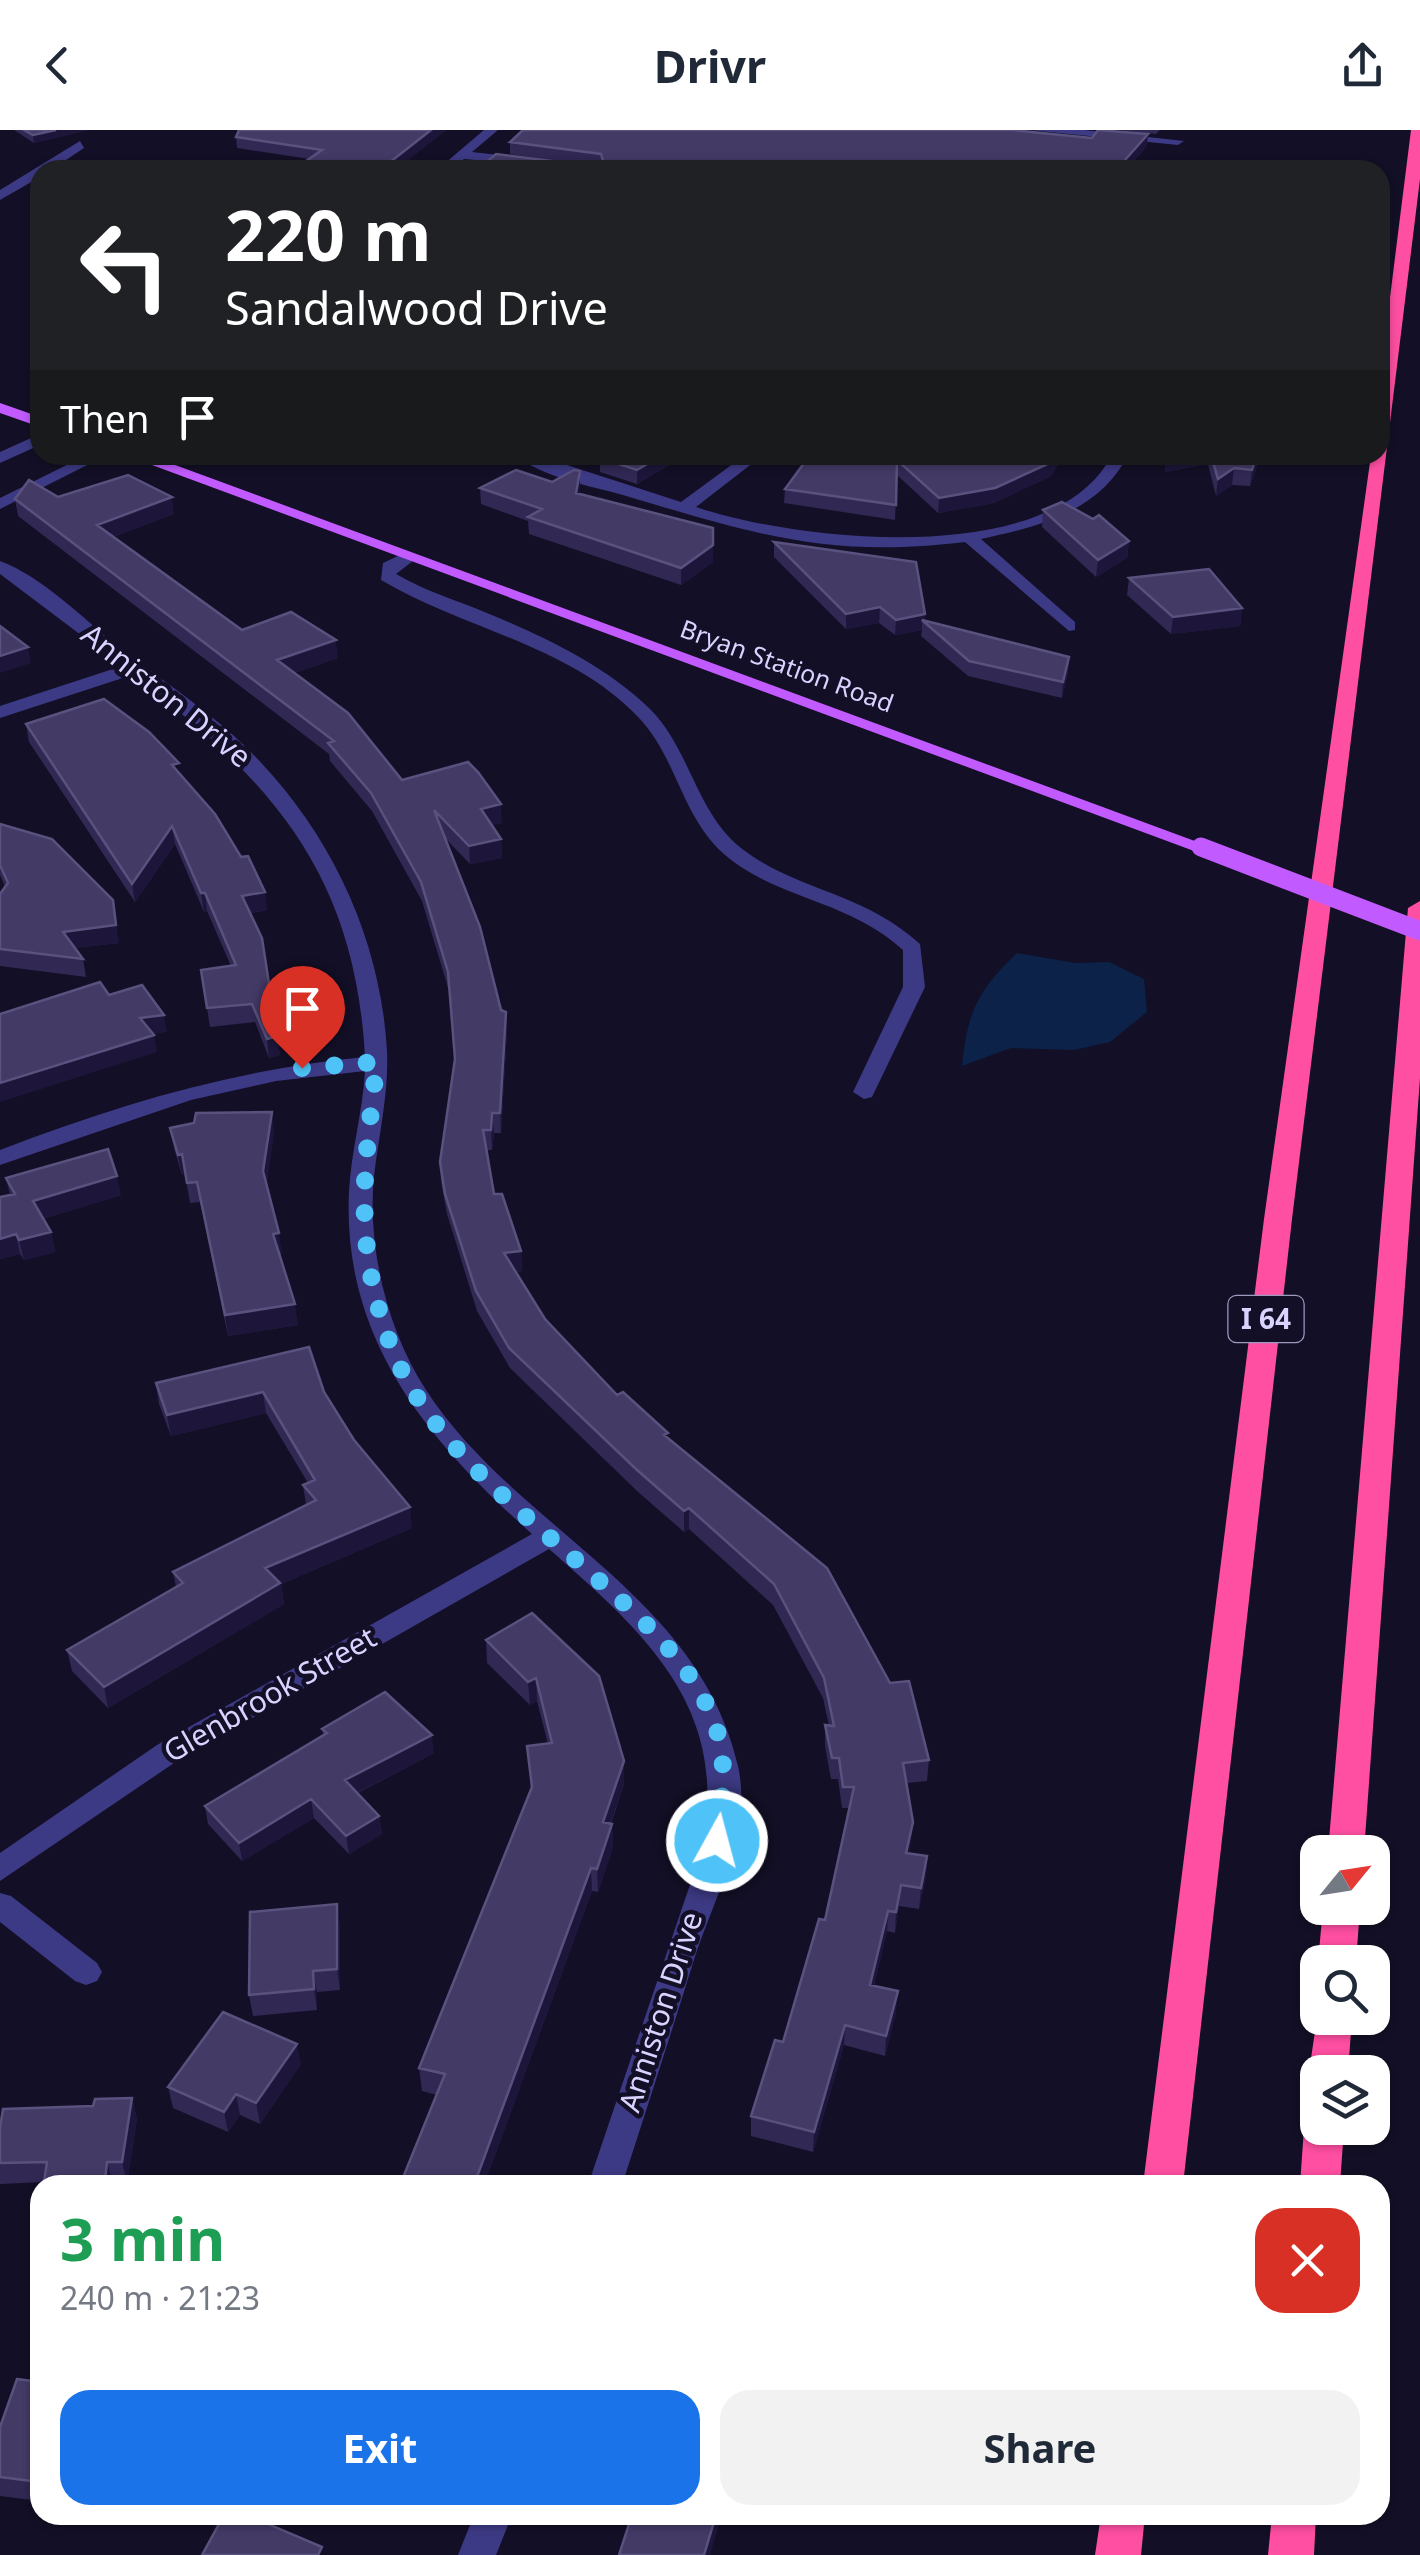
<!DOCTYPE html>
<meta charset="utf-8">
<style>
body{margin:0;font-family:"Noto Sans",sans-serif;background:#f2f2f3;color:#1f2937;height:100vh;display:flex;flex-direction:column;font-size:38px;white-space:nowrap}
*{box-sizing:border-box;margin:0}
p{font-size:32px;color:#747a83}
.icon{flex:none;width:55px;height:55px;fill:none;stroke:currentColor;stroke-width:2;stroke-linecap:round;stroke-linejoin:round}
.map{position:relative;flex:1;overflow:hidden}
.panel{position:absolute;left:30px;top:2045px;width:1360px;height:350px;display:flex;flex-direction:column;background:#fff;border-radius:30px;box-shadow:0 2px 8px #0004}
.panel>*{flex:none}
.top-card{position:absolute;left:30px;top:30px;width:1360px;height:305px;border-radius:30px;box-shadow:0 2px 8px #0004;background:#202124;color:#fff;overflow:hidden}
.needle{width:65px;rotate:60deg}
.fabs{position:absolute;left:1300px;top:1705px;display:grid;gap:20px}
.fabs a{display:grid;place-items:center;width:90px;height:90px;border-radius:20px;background:#fff;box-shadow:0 2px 8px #0004;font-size:50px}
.pin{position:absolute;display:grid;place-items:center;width:85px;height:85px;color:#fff;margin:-102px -42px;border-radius:50% 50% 50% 0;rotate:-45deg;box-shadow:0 0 10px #0007}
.pin .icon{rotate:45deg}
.me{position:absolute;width:110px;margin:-55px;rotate:7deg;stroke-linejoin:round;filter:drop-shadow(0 0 8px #0008)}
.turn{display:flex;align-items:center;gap:35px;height:210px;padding:0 30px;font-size:45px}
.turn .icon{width:130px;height:130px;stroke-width:2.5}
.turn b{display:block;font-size:70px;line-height:85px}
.then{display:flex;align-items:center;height:95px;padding:0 30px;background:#0003;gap:20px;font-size:38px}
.round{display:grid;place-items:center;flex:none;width:105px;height:105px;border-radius:30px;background:#f2f2f3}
.headline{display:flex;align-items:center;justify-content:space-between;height:170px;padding:0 30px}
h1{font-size:60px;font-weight:700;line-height:75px;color:#1e9e55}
.cta{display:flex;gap:20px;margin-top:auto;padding:20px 30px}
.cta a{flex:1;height:115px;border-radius:30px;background:#1a73e8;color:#fff;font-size:40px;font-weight:700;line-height:115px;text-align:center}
.cta a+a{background:#f2f2f3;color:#1f2937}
header{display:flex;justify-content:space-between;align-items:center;height:130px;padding:0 30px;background:#fff;font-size:45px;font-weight:700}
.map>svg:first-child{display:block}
.water{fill:#0c2248}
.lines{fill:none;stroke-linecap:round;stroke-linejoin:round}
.minor{fill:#3d3a85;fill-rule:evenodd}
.major{fill:#c25bff;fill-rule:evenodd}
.highway{fill:#ff4fa3;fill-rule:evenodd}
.major-bridge{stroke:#c25bff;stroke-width:19}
.wall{fill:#312854}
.shaded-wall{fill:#1d163a}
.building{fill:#433a66;stroke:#5a527e;stroke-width:2.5}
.route{stroke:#4fc3f7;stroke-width:18;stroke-dasharray:0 32.4}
.labels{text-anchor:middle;stroke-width:9;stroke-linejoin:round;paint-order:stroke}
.far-street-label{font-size:25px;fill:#d9d4ff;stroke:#130f26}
.shield{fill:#130f26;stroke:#9e99be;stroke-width:2.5}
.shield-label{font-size:28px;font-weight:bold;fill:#d9d4ff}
.street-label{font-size:30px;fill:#d9d4ff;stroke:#130f26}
</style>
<header><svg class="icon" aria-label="back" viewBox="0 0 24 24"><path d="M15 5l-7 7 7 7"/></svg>Drivr<svg class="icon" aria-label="share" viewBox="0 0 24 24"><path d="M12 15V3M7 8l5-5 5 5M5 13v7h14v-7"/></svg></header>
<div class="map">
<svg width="1420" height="2425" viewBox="0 0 1420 2425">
<rect width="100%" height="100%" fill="#130f26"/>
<!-- water -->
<path class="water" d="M1017 823 1075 833 1109 832 1144 849 1147 882 1110 912 1074 920 1011 918 962 936C967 883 978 860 1017 823Z"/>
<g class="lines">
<!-- minor -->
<path class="minor" d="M484 0H498L472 22 525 28 530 35 464 29 451 40H437Z
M1030 0H1084L1184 11 1178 15Z
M80 11 84 18 51 40H40V47L0 70V60Z
M40 304V315L0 333V322Z
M87 325H107L0 379V368Z
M515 325H536L681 372 745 325H763L696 377C796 411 1053 440 1112 325H1128C1100 381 1038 397 981 409L1075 492V500L1069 501 965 412C828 429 751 403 623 365 590 356 542 347 515 325Z
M404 423 418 427 396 444C425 461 456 470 487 483 543 506 606 536 650 579 690 619 696 682 741 718 798 762 862 761 920 814L925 857 872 967 864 969 853 962 903 857V820C847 769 777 770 724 724 682 687 677 629 640 589 571 515 465 500 381 450L383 433Z
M0 431C43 447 82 488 118 516 156 546 197 573 233 605 323 687 380 799 387 921 389 962 379 1004 374 1046 367 1117 387 1200 426 1260 516 1399 698 1462 738 1636 753 1701 712 1772 693 1833 670 1907 646 1981 622 2055H588L697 1734C738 1587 651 1508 549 1419L177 1631 0 1751V1723L157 1615 532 1404C429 1312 342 1210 349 1062 351 1021 363 981 365 941L276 951 191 970 0 1035V1020C119 974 237 939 365 927 355 744 272 650 132 545L0 588V576L122 536 0 444Z
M0 1763 11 1766 97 1833 102 1842 97 1851 86 1855 75 1851 0 1792Z
M474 2385H512L496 2425H458Z"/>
<!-- major -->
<path class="major" d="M0 273 40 287V297L0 283Z
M125 325H148L1211 717 1201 723 1194 721Z"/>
<!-- highway -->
<path class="highway" d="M1411 0H1420V49L1292 1089 1183 2055H1143L1264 1089 1371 325H1380V247Z
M1420 771V948L1364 1722H1328L1408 778Z
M1323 1778H1360L1356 1832H1318Z
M1318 1881V1888H1352L1348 1942H1318V1955L1309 1942Z
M1318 1983V1998H1344L1340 2055H1300L1304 1998 1310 1986Z
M1101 2385H1145L1141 2425H1095Z
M1272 2385H1316L1314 2425H1268Z"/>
<!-- major-bridge -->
<path class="major-bridge" d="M1201 717 1420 801"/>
</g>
<!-- wall -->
<path class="wall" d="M14 0H88L34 13Z
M239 0H446L395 40H293L309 29 237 18 236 7Z
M1118 0H1160L1156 4Z
M510 12 1147 16 1134 31 565 32 510 24Z
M603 325H686L637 354 600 342V328Z
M810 325H1064L1051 346 994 373 938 383 897 345 895 390 784 373 785 359Z
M1167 325H1261L1250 356 1232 355 1216 366 1208 334 1165 342Z
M580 341 579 364 713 432 681 455 529 404 528 391 481 374 480 358 552 352Z
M58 367 174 384 113 407 242 500 338 528 294 543 402 650 502 693 492 695 501 709 502 728 470 734 445 708 507 901 501 1003H494L492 1020H486L494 1064 521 1121 522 1141 516 1142 545 1189 617 1265 669 1309 929 1630 927 1651 907 1653 913 1692 909 1723 927 1726 926 1746 919 1779 899 1776 895 1803 887 1801 874 1856 896 1882 885 1926 844 1915 813 2022 751 2006V1986L783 1912 825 1790 849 1678H842L838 1649H831L825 1616V1595L829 1596 823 1568 773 1475 689 1399 684 1402 637 1361 510 1238 477 1181 447 1084 441 1052 440 1032 455 930 449 861 422 771 372 681 330 631 329 624 18 386 15 369Z
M1043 380 1129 411 1127 428 1096 447 1042 397Z
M774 412 925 491 1069 527 1068 542 1062 568 968 546 921 506 922 500 895 505 879 493 846 499 774 427Z
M1129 448 1242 478 1240 496 1171 504 1127 465Z
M26 594 180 645 267 780 251 783 277 906 280 925 269 928 255 892 210 897 201 840 231 836 207 781 204 782 175 714 135 772 29 612Z
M0 694 119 813 75 818 83 829 86 847 0 836V764L5 757 0 745Z
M170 998 274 1002 266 1055 282 1124H279L298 1195 228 1206 200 1072 190 1073 185 1044 182 1045 174 1018Z
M6 1048 121 1065 43 1089 51 1102 55 1122 24 1130 20 1124 0 1129 10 1065Z
M156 1253 324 1262 412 1398 281 1454 284 1474 108 1578 72 1541 67 1520 176 1457 173 1442 306 1375 303 1355 308 1353 266 1283 171 1306 159 1274Z
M532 1483 624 1654 611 1694H612L613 1717 598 1762 592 1761 484 2055H400L437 1965 422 1961 419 1938 548 1614 537 1571 530 1575 487 1533 486 1510Z
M322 1599 434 1623 358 1663 379 1686 382 1704 349 1724 314 1688 242 1731 208 1694 205 1676 323 1605Z
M340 1795V1860L317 1862V1880L253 1886 249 1865Z
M301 1934 260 1994 240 1985 228 2002 173 1978 168 1957Z
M132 1968 137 1989 127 2053H113L112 2055H44V2052L0 2054V1998Z
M40 2252V2371L0 2366V2297Z"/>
<!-- shaded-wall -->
<path class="shaded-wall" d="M56 0H88L34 13 33 5Z
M431 0H446L395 40H380Z
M1148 4 1147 16 1126 40 1125 30Z
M662 325H686L637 354V340Z
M1057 325H1064L1051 346 994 373 938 383 939 368Z
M1167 325H1209L1208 334 1165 342Z
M1257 325H1261L1250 356 1252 340Z
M1234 338 1232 355 1216 366 1218 349Z
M580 341V358L576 380V363Z
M172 367 174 384 99 412 97 395Z
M1129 411 1127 428 1096 447 1098 430Z
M713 415V432L681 455V438Z
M880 477 879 493 846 499V484Z
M1242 478 1240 496 1171 504 1173 487Z
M925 484V493L922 490V500L895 505 896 490Z
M336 510 338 528 279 548 277 530Z
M28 517 31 533 0 543V526Z
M1069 527 1068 542 1062 568 1063 552Z
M501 674 502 693 483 697 481 679Z
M172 696 175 714 135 772 132 754Z
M501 709 502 728 470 734 469 716Z
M265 762 267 780 245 784 242 766Z
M201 763H205L207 781 204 782Z
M113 770 119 813 66 819 63 802Z
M506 882 507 901 501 1003 500 983Z
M164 885 167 902 143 906 140 888Z
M154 905 157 922 0 972V953Z
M277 906 280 925 269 928 267 909Z
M272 982 274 1002 266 1062 263 1041Z
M492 983 494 1003 492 1020 491 1000Z
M182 1024 185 1044 182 1045 178 1025Z
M117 1046 121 1065 37 1091 33 1071Z
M51 1102 55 1122 24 1130 19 1110Z
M279 1103 282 1124 276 1125 273 1104Z
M16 1104 20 1124 0 1129V1109Z
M521 1121 522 1141 505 1143 504 1123Z
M295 1174 298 1195 228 1206 225 1185Z
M263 1262 266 1283 171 1306 167 1285Z
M410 1377 412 1398 281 1454 284 1474 108 1578 104 1557 265 1438Z
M689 1378V1399L684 1402V1381Z
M536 1548 537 1571 530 1575 528 1552Z
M432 1605 434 1623 347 1668 345 1650Z
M624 1631V1654L603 1715V1692Z
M311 1669 314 1688 242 1731 239 1713Z
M379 1686 382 1704 349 1724 346 1706Z
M913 1692 911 1713 905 1743 906 1723Z
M612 1694 613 1717 598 1762 597 1739Z
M927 1726 926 1746 919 1779 921 1758Z
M591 1738 592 1761 484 2055H474Z
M901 1755 899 1776 895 1803 896 1782Z
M337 1774 340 1795V1860L337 1839Z
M888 1781 887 1801 869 1876 870 1855Z
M313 1841 317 1862V1880L314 1859Z
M898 1861 896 1882 885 1926 886 1906Z
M845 1895 844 1915 813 2022 814 2002Z
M297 1914 301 1934 260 1994 256 1973Z
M236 1964 240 1985 228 2002 224 1982Z
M132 1968 137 1989 127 2053 122 2032Z
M107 2032 113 2053 112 2055H106L105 2051Z
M716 2385H720V2391L710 2425H704Z"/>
<!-- building -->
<path class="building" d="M24 0H56L33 5Z
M239 0H431L380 40H293L322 20 236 7Z
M523 0H1012L1092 8 1098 0 1148 4 1125 30 1142 32 1136 40H477L496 24 560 32 603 31 601 24 510 12Z
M605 325H662L637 340 600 328Z
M810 325H1057L1052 332 995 358 939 368 897 330 896 375 785 359Z
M1211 325H1257L1252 340 1234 338 1218 349Z
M516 340 552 352 574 340 580 341 576 363 713 398V415L681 438 528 387 542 379 480 358Z
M128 345 172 367 97 395 242 500 291 482 336 510 277 530 348 583 402 650 468 632 478 642 501 674 481 679 501 709 469 716 434 680 480 797 501 880 506 882 500 983H492L491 1000H483L494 1064H502L521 1121 504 1123 545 1189 617 1265 623 1262 668 1303 664 1305 827 1438 890 1553 909 1551 929 1630 903 1633 913 1692 906 1723 927 1726 921 1758 901 1755 896 1782 888 1781 870 1855 898 1861 886 1906 845 1895 814 2002 751 1986 775 1910 783 1912 819 1789 825 1790 854 1657H843L839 1628H832L825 1595 834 1596 824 1548 774 1454 689 1378 684 1381 637 1340 509 1218 476 1161 445 1064 440 1032 455 929 448 842 421 752 371 663 328 613 334 611 15 369 29 350 58 367Z
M1062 372 1093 389 1099 385 1129 411 1098 430 1043 380Z
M774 412 916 432 925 484 896 490 880 477 846 484Z
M1209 439 1242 478 1173 487 1129 448Z
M922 490 1069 527 1063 552 969 531Z
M0 496 28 517 0 526Z
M104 569 149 602 179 633 172 635 215 684 241 727 248 726 265 762 242 766 262 808 277 906 267 909 252 874 207 878 201 840 236 835 205 763H201L172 696 132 754 26 594Z
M0 694 52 709 113 770 116 795 63 802 83 829 0 819V764L8 753 0 735Z
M100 852 109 865 142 855 164 885 140 888 154 905 0 953V884Z
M272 982 263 1041 279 1103 273 1104 295 1174 225 1185 197 1052 187 1053 182 1024 178 1025 170 998 194 993 196 983Z
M108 1019 117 1046 33 1071 51 1102 19 1110 16 1104 0 1109V1067L15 1064 6 1048Z
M309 1217 324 1262 354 1310 410 1377 265 1438 280 1453 104 1557 67 1520 183 1453 173 1442 316 1370 303 1355 315 1350 263 1262 167 1285 156 1253Z
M532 1483 599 1546 624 1631 603 1692 612 1694 597 1739 591 1738 474 2055H400L445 1944 419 1938 532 1657 527 1616 552 1613 536 1548 528 1552 486 1510Z
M385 1562 432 1605 345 1650 379 1686 346 1706 311 1669 239 1713 205 1676 327 1603 322 1599Z
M337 1774V1839L313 1841 314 1859 249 1865 250 1782Z
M223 1882 297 1914 256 1973 236 1964 224 1982 168 1957Z
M132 1968 122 2032H107L105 2051 44 2052 47 2032 0 2033V1998L3 1979 93 1976 95 1969Z
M348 2047 384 2055H345Z
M742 2048 770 2055H740Z
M17 2249 40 2252V2352L0 2347V2297Z
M224 2385H247L322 2417 318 2425H202Z
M632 2385H716L704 2425H619Z"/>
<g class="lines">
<!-- route -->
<path class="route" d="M302 938 377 932C364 1040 352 1111 391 1216 429 1316 530 1387 606 1457 648 1494 694 1538 714 1592 729 1631 722 1671 717 1711"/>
</g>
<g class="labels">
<!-- far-street labels -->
<g class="far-street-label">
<text transform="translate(787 536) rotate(20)" y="9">Bryan Station Road</text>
</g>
<!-- shield labels -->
<rect class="shield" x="1228.5" y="1166" width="75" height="46" rx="8"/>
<g class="shield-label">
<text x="1266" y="1199">I 64</text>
</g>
<!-- street labels -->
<g class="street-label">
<text transform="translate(166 566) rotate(39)" y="10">Anniston Drive</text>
<text transform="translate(270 1565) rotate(-30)" y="10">Glenbrook Street</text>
<text transform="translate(661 1882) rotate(-72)" y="10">Anniston Drive</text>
</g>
</g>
</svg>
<div class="fabs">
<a><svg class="needle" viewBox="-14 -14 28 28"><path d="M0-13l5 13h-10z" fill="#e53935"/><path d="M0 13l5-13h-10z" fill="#747a83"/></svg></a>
<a><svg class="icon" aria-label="search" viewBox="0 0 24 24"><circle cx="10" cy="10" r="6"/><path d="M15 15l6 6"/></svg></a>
<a><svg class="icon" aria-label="layers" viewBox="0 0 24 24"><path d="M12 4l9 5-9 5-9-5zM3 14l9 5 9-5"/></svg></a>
</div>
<div class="pin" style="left:302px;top:938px;background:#d93025"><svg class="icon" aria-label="arrive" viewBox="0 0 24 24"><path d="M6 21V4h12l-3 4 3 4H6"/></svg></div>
<svg class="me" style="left:717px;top:1711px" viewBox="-20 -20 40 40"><circle r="17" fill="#4fc3f7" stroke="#fff" stroke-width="3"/><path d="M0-11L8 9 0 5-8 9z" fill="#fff"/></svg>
<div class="top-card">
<div class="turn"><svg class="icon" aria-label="left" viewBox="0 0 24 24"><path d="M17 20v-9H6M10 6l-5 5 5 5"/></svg><div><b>220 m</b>Sandalwood Drive</div></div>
<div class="then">Then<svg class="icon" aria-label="arrive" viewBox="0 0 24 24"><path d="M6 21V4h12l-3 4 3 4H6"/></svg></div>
</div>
<section class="panel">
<div class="headline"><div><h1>3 min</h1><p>240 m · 21:23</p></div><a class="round" style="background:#d93025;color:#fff"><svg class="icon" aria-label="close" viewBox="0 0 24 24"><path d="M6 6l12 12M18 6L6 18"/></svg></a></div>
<div class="cta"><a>Exit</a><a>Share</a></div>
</section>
</div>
